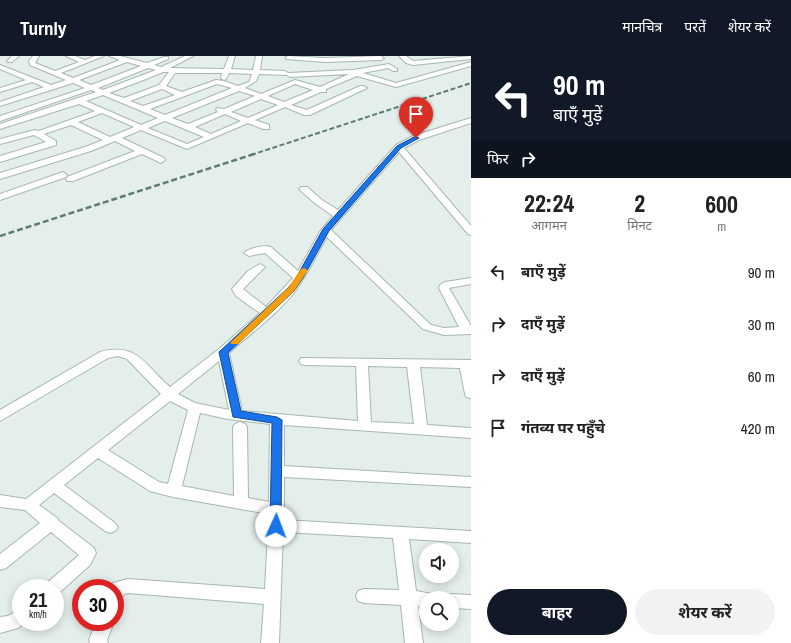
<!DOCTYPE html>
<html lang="hi">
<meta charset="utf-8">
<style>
body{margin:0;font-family:"Archivo Narrow","Noto Sans Devanagari",sans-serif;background:#f2f2f2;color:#222;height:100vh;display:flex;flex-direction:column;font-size:15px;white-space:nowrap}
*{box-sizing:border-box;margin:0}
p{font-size:13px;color:#767676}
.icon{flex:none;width:22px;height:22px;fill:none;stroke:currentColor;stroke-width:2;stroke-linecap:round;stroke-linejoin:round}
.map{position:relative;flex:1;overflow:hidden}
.sheet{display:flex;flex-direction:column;background:#fff;width:320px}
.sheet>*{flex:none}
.guide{background:#111827;color:#fff;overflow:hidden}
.tools{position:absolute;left:419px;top:487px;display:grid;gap:8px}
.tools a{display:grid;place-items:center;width:40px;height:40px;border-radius:50%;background:#fff;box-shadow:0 2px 10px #0003;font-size:20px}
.speed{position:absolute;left:12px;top:523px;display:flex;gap:8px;font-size:20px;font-weight:700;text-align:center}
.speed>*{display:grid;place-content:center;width:52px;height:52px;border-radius:50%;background:#fff;box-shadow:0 2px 10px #0003;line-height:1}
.speed small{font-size:10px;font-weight:400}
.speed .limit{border:6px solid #d22;background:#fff;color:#111}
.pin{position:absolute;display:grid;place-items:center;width:34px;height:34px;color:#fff;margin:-41px -17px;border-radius:50% 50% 50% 0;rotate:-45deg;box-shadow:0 0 4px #0007}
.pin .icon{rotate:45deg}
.me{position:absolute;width:44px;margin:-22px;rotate:2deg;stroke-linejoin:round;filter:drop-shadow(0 0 3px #0008)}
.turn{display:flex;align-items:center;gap:14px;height:84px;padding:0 16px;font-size:18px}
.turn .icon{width:52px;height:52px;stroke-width:2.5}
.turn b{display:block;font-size:28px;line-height:34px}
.then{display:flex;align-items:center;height:38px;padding:0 16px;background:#0003;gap:8px;font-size:15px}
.eta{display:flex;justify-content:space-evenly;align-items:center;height:68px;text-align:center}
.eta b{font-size:24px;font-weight:700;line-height:28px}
.primary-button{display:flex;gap:8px;margin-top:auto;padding:8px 16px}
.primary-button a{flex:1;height:46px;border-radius:24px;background:#111827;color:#fff;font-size:16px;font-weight:700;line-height:46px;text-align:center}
.primary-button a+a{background:#f2f2f2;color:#222}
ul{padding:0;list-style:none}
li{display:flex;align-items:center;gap:12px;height:52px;padding:0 16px}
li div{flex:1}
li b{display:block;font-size:15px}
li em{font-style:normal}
header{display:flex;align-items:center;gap:24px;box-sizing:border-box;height:56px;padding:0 20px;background:#111827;color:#fff}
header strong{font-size:19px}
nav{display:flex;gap:22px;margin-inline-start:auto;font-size:14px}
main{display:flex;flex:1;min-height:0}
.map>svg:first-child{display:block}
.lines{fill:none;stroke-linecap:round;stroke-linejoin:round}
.minor-casing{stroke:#a6b7b1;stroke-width:2}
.minor{fill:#fff;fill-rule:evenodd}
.rail-far1{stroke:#5d7c74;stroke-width:2;stroke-dasharray:5 2.5;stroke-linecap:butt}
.rail{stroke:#5d7c74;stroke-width:2.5;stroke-dasharray:6 3;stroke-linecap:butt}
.route{fill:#1a73e8;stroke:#114b97}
.slow{fill:#f59e0b}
</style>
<header>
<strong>Turnly</strong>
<nav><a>मानचित्र</a><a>परतें</a><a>शेयर करें</a></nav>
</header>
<main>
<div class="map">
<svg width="471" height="587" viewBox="0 0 471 587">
<rect width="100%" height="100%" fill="#e4eeea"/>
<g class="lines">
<!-- minor casing -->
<g class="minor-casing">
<path id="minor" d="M12 0H19L12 6H8L7 5Z
M33 0H39L35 7 55 15 79 6 66 0H75L85 4 95 0H104L61 17 73 22 120 4 109 0H120L147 7 164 1H168V3L154 9 161 11 185 0H193L170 12 224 13 229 0H235L231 13 253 14 256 0H262L260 14 285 15 288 17 353 14 389 8 397 13V15H393L388 12 363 17 396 27 471 6V10L396 31 357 20 326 33V36H321L291 49 307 54 360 30H363L367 32 310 59H304L285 51 255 64 269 69V73H263L248 67 187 93 141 74 122 82 164 102 165 104 161 107 142 98 73 125H67L66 123 67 121 135 95 115 85 91 95 0 123V117L85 91 103 84 71 69 44 78 56 85V89L0 106V100L46 86 34 79 0 88V83L35 74 39 75 95 55 79 48 0 73V68L96 36 91 34 0 65V60L85 32 73 27 0 50V46L44 31 32 26 0 36V32L26 24 0 13V9L51 29 66 24 30 9 29 5ZM127 6 141 10 91 29 79 24ZM148 12 156 14 103 34 98 32ZM163 16H169L159 29 124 42 109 37 146 23ZM175 17H222L221 22 224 24 226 23 229 17 252 18 249 26 238 30 224 25 216 24 182 36 166 30ZM259 18 287 19 290 21 349 18 320 31 295 24 261 38 245 32 256 25ZM217 28 232 32 165 59 150 53ZM295 28 313 34 284 46 268 40ZM162 33 175 39 143 50 130 45ZM239 35 255 40 224 53 217 52 216 54 218 56 188 68 172 62ZM103 39 158 62 141 69 86 45ZM261 43 278 49 248 62 231 56ZM102 57 134 71 110 81 78 66ZM225 58 241 65 211 78 195 71ZM165 65 204 81 187 88 148 72Z
M288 0 325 2 381 0 384 2 381 4 325 6 286 3V1Z
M399 0H406L413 5 471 0V3L413 9 406 7Z
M471 62V67L419 84 404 92 471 170V179L468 178 399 96 331 174 431 269 444 272 459 271 439 232 440 229 445 226 471 222V228L449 232 471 270V278L444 279 423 273 327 181C317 198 308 217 296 234 278 258 251 277 229 297L242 355 358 365 356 310 305 309 301 308 299 305 301 302 471 304V342L466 341 465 338 460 312 420 311 427 369 471 372V382L284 369V410L471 421V431L284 421V464L471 475V487L409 483 416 535 432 538 434 542H426V550H418L423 587H405L401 549 364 547 358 545 356 540 358 535 364 533 399 534 393 482 283 476 279 587H261L264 548 128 537 124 538 121 543 115 545V532H110L113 527 128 523 265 533 269 458 173 441 150 435 98 402 64 429 115 467 118 471 115 475 110 477 105 475 54 437 39 449 57 462 59 465 94 492 96 497 90 509 59 537 55 538V532H45L47 527 79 499 51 476 6 512 0 514V498L40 467 25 454 0 451V439L26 443 161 338 127 303 118 300 108 302 0 365V354L100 296C138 286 144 309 170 331L219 293 260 257 236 240 232 233 248 215 260 208 265 211 243 233 266 251 293 222 265 197 249 200 244 197C249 192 264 189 271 191L298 215 321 174 333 160 316 148 301 135 299 133 301 131H307L322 144 338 154 396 89 413 80ZM219 305 229 354 195 347 178 338ZM368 310 407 311 414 368 371 366ZM170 345 188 354 168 428 159 426 108 394ZM200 357 228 363 270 368 269 446 248 442 247 371 245 368 240 366 235 368 233 371 234 440 182 430Z
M63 116 67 119 66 121 0 144V138Z
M452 538 471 539V553L452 552V542H445L446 540Z
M21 552V566H26L18 572 0 577V561L8 560Z
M96 566H114L107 584 108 587H90L89 584Z"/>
</g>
<!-- minor -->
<use href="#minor" class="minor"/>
<!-- rail-far1 -->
<path class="rail-far1" d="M251 99 471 27"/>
<!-- rail -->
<path class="rail" d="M0 180 254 98"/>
</g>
<!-- route -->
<path class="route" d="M414 81 419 82 401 92 329 175 303 222 294 235 228 297 241 355 277 361 282 364 281 470 280 473 276 475 272 473 270 470 272 367 233 361 219 296 288 232 296 222 323 173 397 90Z"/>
<!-- slow -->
<path class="slow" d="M304 212 308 214 294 235 238 288H232L230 287 232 285 288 232 301 213Z"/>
</svg>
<div class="tools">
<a><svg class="icon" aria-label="sound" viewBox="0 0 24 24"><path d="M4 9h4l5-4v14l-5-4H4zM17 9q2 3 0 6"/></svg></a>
<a><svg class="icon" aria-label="search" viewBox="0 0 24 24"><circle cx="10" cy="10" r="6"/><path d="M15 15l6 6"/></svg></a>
</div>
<div class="speed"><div>21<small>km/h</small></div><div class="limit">30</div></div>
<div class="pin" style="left:416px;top:82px;background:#d93025"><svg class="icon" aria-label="arrive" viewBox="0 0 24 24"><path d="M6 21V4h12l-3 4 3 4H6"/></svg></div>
<svg class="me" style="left:276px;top:470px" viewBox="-20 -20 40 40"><circle r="19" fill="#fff"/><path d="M0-13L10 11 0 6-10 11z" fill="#1a73e8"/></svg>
</div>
<section class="sheet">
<div class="guide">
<div class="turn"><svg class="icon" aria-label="left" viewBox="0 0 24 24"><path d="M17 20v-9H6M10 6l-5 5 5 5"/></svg><div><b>90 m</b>बाएँ मुड़ें</div></div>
<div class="then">फिर<svg class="icon" aria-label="right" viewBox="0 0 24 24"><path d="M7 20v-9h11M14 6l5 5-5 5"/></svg></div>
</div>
<div class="eta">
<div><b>22:24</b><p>आगमन</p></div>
<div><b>2</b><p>मिनट</p></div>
<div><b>600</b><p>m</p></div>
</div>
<ul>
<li><svg class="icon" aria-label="left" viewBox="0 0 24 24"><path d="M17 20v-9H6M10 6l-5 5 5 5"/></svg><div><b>बाएँ मुड़ें</b></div><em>90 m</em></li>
<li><svg class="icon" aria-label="right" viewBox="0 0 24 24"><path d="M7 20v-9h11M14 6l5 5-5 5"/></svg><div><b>दाएँ मुड़ें</b></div><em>30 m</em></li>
<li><svg class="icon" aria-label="right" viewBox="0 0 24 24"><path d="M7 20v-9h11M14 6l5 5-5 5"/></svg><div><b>दाएँ मुड़ें</b></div><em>60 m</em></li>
<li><svg class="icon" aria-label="arrive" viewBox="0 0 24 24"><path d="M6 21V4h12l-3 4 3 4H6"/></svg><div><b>गंतव्य पर पहुँचे</b></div><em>420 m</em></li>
</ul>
<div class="primary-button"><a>बाहर</a><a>शेयर करें</a></div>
</section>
</main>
